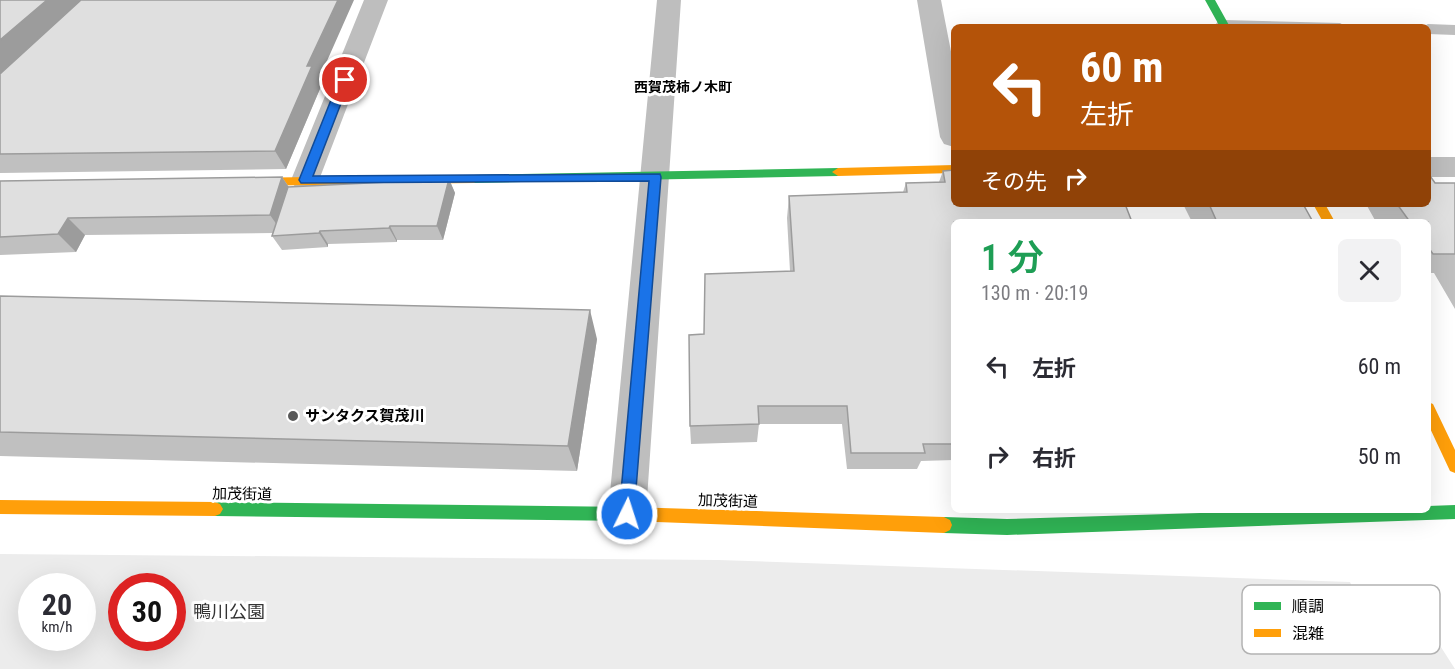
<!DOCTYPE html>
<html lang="ja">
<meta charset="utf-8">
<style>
body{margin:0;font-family:"Roboto Condensed","Noto Sans JP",sans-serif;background:#f2f2f3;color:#2b2b33;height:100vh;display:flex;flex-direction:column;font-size:22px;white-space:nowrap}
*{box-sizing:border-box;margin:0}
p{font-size:20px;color:#7c7c81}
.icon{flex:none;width:33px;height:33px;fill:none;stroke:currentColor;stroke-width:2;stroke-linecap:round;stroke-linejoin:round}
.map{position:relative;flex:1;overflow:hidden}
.panel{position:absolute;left:951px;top:219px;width:480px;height:294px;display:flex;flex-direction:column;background:#fff;border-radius:9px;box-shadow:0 6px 24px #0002}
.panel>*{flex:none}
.guide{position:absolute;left:951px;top:24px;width:480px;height:183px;border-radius:9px;box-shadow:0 6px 24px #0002;background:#b45309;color:#fff;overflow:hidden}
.speed{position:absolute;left:18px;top:573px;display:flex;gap:12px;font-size:30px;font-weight:700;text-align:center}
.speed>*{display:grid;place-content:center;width:78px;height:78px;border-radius:50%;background:#fff;box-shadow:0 6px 24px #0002;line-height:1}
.speed small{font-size:15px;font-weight:400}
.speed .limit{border:9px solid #d22;background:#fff;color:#111}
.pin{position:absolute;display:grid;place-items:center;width:51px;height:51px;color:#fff;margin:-26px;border:3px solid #fff;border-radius:50%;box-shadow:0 2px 6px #0007}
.me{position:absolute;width:66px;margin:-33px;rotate:4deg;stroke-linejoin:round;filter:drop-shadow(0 0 4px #0008)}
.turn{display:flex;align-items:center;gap:21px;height:126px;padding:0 30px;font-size:27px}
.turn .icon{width:78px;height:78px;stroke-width:2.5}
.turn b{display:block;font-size:42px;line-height:51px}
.then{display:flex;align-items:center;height:57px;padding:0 30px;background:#0003;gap:12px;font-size:22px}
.round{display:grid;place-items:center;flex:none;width:63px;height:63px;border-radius:9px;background:#f2f2f3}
.head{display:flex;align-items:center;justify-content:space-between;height:102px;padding:0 30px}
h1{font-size:36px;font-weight:600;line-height:45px;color:#1e9e55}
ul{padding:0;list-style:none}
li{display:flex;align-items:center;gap:18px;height:90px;padding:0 30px}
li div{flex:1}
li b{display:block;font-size:22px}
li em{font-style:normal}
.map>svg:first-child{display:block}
.green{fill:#ececec;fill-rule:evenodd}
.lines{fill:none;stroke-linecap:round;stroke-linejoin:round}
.lane{fill:#bebebe;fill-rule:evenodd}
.street{fill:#bebebe;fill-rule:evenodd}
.fast{fill:#30b455;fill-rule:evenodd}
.slow{fill:#ff9f0a;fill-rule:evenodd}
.wall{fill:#c0c0c0}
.shaded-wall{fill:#9c9c9c}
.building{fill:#dfdfdf;stroke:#9c9c9c;stroke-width:1.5}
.route{fill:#1a73e8;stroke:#114b97;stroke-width:1.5}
.poi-dot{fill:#595959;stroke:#fff;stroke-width:2}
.labels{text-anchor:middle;stroke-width:6;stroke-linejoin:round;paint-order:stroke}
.far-neighbourhood-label{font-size:14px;font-weight:bold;fill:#000;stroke:#fff}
.poi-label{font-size:15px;font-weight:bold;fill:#000;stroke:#fff;text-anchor:start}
.street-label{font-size:15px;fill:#000;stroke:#fff}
.near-park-label{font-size:18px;fill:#333;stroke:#fff}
.key{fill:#fff;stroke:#b2b2b2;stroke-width:1.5}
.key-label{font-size:16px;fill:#000}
</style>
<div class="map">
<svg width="1455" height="669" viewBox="0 0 1455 669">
<rect width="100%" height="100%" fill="#fff"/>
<!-- green -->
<path class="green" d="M0 554 718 560 1350 582 1365 614 1439 644 1455 669H0ZM32 586H82V638H32ZM122 586H172V638H122Z"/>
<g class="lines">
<!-- lane -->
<path class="lane" d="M1223 20 1340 23 1347 27H1218L1216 24 1218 21Z
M1428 24 1455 25V35L1428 34V27H1422Z"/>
<!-- street -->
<path class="street" d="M364 0H388L319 180 315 187 305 190 295 187 291 180Z
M657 0H681L646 514 640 527 627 532 614 527 608 514Z
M917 0H941L954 67V147L944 144 940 137Z
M1428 157H1455V177H1428Z"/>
<!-- fast -->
<path class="fast" d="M1205 0H1215L1230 27H1220Z
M838 168 844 172 838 176 474 183 468 179 474 175Z
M215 502 630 507 635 509 638 514 635 519 630 521 215 516 210 514 207 509 210 504Z
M1455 505V519L1007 535 944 533 938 530 936 525 938 520 944 517 1007 519 1293 510H1428V506Z"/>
<!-- slow -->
<path class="slow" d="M954 165V173L838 176 832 172 838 168Z
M474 175 480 179 474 183 239 186 233 182 239 178Z
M1313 204H1325L1335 222H1323Z
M1428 402 1433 404 1455 450V473L1450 471 1428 424Z
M0 500 215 502 220 504 223 509 220 514 215 516 0 514Z
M630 507 944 517 950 520 952 525 950 530 944 533 630 521 625 519 622 514 625 509Z"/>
</g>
<!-- wall -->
<path class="wall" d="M0 0 319 79 322 84 286 169 0 173Z
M943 171 954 222V460L921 461 917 469H847L842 424H759L757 442 691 444 690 426 704 334 790 271 787 218 789 196 903 192 906 183 939 182Z
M282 177 289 187 449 179 455 193 443 240H397V242L328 244V247L282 250 272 236 273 233 85 235 76 252 0 255V181Z
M1435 183H1455V309L1434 273H1428V222H1376L1366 204H1428Z
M1183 204H1303L1313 222H1192Z
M0 296 597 339 577 471 0 456Z"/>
<!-- shaded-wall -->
<path class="shaded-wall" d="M47 0H83L0 74V40Z
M338 0H354L319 79 322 84 286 169 275 151 307 66Z
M282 177 294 195 282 232 270 215Z
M449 179 455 193 443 240 437 226Z
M68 218 85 235 76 252 58 234Z
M390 226 397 240V242L389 228Z
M320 231 328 244V247L319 233Z
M590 310 597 339 577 471 568 446Z"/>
<!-- building -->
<path class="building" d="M0 0H47L0 40Z
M81 0H338L307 66H312L275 151 0 154V74Z
M954 170V204H1125L1132 222H954V444H923L925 453H851L847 406H758L759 424 690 426 689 335 704 334 705 274 794 271 789 196 907 192 906 183 945 182 943 171Z
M1428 173 1435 183H1455V254H1433L1428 247V222H1410L1397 204H1428Z
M282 177 270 215 68 218 58 234 0 237V181Z
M449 179 437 226H390L389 228 320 231 319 233 272 236 288 187Z
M1209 204H1303L1313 222H1217Z
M0 296 590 310 568 446 0 432Z"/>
<!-- route -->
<path class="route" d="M345 77 350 80 313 176 660 174 661 177 634 514 632 519 627 521 621 519 619 514 649 181 301 183 299 180 339 80Z"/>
<!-- markers -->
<circle class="poi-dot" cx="293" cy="416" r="6"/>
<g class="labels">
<!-- far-neighbourhood labels -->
<g class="far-neighbourhood-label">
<text x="683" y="92">西賀茂柿ノ木町</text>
</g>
<!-- poi labels -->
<g class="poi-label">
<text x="305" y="421">サンタクス賀茂川</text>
</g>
<!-- street labels -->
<g class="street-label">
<text transform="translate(242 494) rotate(1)" y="5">加茂街道</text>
<text transform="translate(728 501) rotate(2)" y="5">加茂街道</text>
</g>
<!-- near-park labels -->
<g class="near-park-label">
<text x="229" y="618">鴨川公園</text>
</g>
</g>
<!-- legend -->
<rect x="1242" y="585" width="198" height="69" rx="9" class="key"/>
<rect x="1254" y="602" width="27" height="8" fill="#30b455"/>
<rect x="1254" y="629" width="27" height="8" fill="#ff9f0a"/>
<g class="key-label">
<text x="1292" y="612">順調</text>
<text x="1292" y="639">混雑</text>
</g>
</svg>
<div class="speed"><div>20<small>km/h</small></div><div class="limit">30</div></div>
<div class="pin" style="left:345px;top:80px;background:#d93025"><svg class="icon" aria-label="arrive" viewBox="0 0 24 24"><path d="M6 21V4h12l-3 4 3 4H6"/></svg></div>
<svg class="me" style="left:627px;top:514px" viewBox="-20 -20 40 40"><circle r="17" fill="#1a73e8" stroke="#fff" stroke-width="3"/><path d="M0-11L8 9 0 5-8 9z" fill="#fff"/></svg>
<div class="guide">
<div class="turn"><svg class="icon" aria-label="left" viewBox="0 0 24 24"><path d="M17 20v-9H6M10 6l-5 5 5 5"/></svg><div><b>60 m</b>左折</div></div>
<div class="then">その先<svg class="icon" aria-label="right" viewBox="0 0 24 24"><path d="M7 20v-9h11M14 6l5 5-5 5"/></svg></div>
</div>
<section class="panel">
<div class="head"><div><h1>1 分</h1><p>130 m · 20:19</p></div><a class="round"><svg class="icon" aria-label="close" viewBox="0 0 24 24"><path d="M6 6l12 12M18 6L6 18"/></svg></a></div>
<ul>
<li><svg class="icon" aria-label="left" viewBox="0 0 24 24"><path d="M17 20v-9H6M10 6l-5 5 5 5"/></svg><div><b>左折</b></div><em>60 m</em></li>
<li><svg class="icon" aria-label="right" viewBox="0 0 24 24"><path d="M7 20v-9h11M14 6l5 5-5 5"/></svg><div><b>右折</b></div><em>50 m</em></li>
</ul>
</section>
</div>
